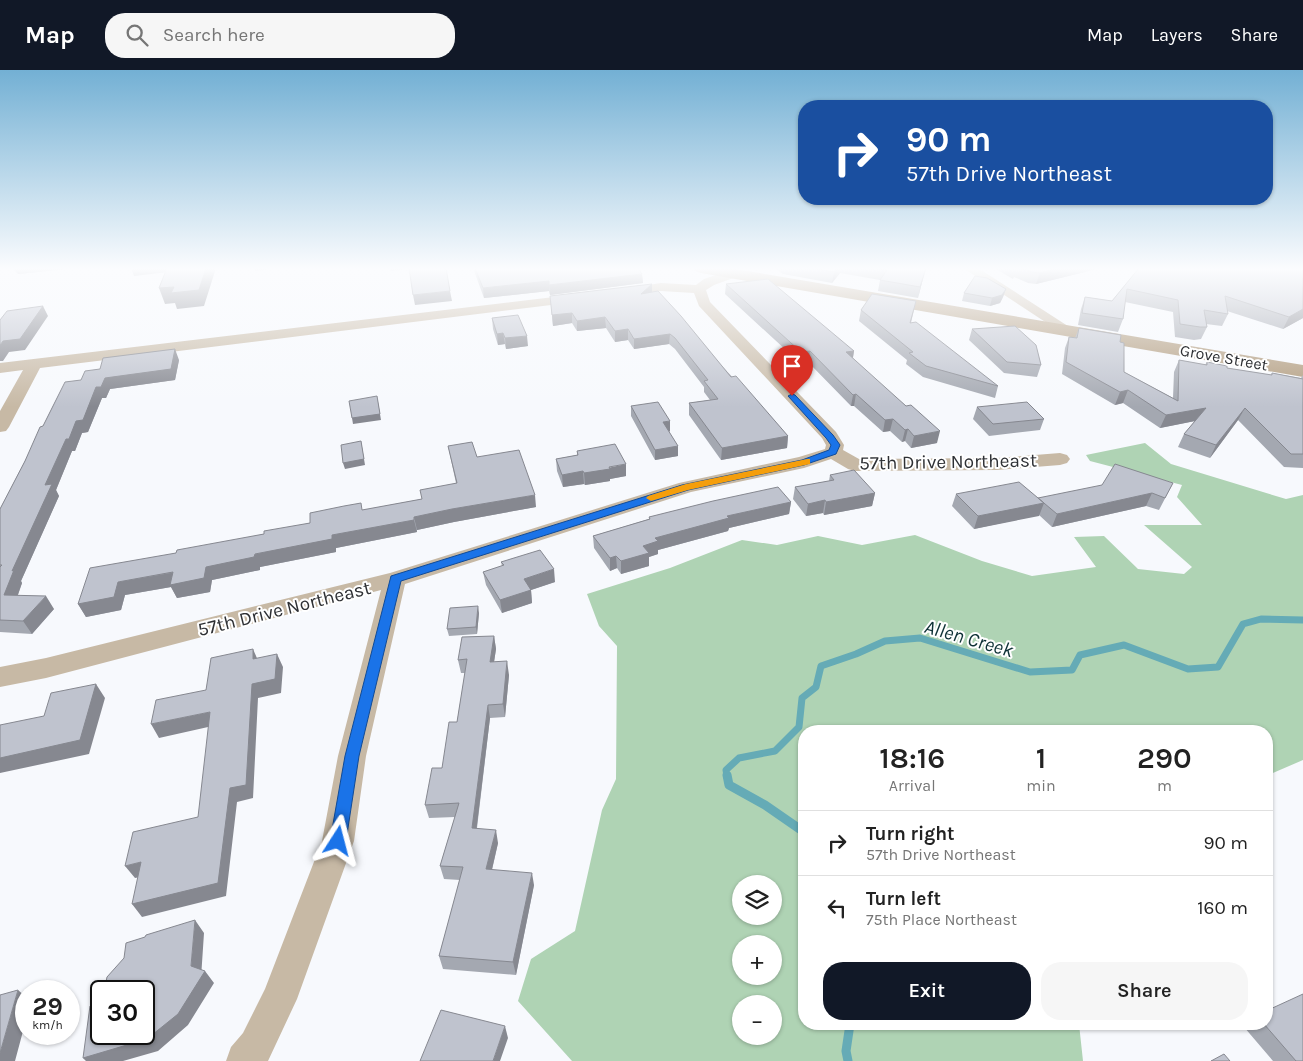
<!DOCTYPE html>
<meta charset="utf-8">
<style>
body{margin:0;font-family:Karla,sans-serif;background:#f6f6f6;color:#222;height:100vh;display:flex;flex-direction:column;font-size:19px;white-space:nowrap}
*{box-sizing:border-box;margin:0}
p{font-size:16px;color:#767676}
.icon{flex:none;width:28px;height:28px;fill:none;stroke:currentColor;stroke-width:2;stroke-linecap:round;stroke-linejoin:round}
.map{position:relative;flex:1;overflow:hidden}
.details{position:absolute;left:798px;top:655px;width:475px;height:305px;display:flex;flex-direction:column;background:#fff;border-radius:20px;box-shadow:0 1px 4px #0004}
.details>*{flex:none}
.hud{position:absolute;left:798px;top:30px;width:475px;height:105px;border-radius:20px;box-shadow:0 1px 4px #0004;background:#1a4fa0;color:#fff;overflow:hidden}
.tools{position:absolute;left:732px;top:805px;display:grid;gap:10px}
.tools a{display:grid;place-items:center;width:50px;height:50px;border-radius:50%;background:#fff;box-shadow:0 1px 4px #0004;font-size:25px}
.speed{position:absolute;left:15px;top:910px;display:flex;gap:10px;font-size:25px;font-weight:700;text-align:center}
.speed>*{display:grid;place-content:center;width:65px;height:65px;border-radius:50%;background:#fff;box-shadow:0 1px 4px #0004;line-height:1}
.speed small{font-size:12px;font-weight:400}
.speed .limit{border:2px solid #111;border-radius:8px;background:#fff;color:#111}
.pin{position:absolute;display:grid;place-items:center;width:42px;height:42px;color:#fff;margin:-51px -21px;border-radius:50% 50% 50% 0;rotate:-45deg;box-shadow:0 0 5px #0007}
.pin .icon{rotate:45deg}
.me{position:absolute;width:55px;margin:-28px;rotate:9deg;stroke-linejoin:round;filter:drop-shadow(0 0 4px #0008)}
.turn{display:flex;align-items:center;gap:18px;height:105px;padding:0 25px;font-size:22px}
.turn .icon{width:65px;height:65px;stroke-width:2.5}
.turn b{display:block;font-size:35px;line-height:42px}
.eta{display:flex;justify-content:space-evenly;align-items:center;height:85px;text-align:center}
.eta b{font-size:30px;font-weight:600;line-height:35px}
.cta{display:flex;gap:10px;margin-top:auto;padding:10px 25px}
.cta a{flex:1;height:58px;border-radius:20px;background:#111827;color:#fff;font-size:20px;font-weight:600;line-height:58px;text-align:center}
.cta a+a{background:#f6f6f6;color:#222}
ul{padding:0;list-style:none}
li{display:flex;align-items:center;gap:15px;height:65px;padding:0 25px;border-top:1px solid #e0e0e0}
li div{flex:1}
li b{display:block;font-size:19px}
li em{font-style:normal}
header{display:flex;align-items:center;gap:30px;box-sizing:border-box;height:70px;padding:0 25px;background:#111827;color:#fff}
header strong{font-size:24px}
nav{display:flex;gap:28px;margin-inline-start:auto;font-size:18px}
.search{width:350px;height:45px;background:#f6f6f6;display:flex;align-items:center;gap:12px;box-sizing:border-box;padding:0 18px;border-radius:20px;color:#767676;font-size:19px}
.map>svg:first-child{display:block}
.green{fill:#afd3b4;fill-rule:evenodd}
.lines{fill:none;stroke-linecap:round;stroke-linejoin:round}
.stream-far1{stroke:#65abb6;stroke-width:7}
.stream{stroke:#65abb6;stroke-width:9}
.street{fill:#c7b9a5;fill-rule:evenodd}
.secondary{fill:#af997b;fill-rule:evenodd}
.wall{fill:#a4a8b1}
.shaded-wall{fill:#868890}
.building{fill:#bfc3ce;stroke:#868890}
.route{fill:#1a73e8;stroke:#114b97}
.slow{fill:#f59e0b}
.labels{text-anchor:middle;stroke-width:4;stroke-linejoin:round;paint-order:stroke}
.far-street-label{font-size:16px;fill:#2e3034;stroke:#fff}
.street-label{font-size:19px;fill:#2e3034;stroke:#fff}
.water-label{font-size:20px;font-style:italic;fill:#0e3136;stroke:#fff}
</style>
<header>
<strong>Map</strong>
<div class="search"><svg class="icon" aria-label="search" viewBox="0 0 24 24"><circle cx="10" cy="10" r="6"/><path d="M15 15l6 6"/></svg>Search here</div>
<nav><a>Map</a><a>Layers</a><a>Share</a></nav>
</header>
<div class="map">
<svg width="1303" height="991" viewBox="0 0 1303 991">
<rect width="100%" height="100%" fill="#f7f9fd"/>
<!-- green -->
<path class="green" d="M1145 373 1171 394 1286 429 1303 425V690L1266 706V661H804V954H1079L1083 991H572L518 931 531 889 575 861 602 740 616 709 617 576 599 556 587 524 670 498 742 470 777 475 818 466 862 475 915 465 982 491 1032 506 1096 497 1074 467 1104 466 1138 499 1184 504 1192 497 1144 455H1202L1177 427 1182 415 1090 391 1086 385ZM741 814H774V846H741ZM741 874H774V906H741ZM741 934H774V966H741Z"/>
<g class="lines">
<!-- stream-far1 -->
<path class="stream-far1" d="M727 706 726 700 739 688 775 681 799 657 802 628 816 617 821 596 856 584 885 571 920 568 1030 602 1072 600 1080 585 1124 575 1188 599 1218 597 1243 554 1261 549 1303 550"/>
<!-- stream -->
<path class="stream" d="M727 705 729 715 765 735 804 762
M848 991 846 981 850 954"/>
<!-- street -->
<path class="street" d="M963 198H978L1074 260 1072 263H1062Z
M731 200 736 201 738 204 736 207 714 215 706 220 710 232 836 362 844 375 843 380 859 389 997 388 1060 383 1067 385 1070 389 1067 393 1060 395 997 400 855 401 848 399 831 389 804 398 691 422 405 514 366 686 354 771 297 929 268 991H226L231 977 243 963 265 919 322 771 338 686 381 520 46 608 0 617V597L46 588 390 503 679 413 799 387 825 379 826 375 822 368 699 236 694 223 661 221 621 227 614 223 621 219 661 213 696 215 704 209Z
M579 224 586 228 584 231 40 298 9 357 6 361 0 362V341L23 300 0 303V293Z"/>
<!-- secondary -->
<path class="secondary" d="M693 198H730L1303 295V307L701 203 695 201Z"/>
</g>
<!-- wall -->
<path class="wall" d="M11 198H77L18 204Z
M473 198H638L642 204 643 213 550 225 549 221 484 228Z
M775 198H927L925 201 918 228 878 221 880 210 840 203 832 213 783 204Z
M994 198H1101L1036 214 1028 213 1014 207 1013 209Z
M1139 198H1303V248L1283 259 1227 241 1228 244 1222 256 1206 254 1207 257 1201 269 1194 270 1175 267 1173 242 1125 232 1123 249 1118 262 1078 255 1081 239 1085 227 1112 231Z
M726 214 854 281 853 288 937 373 911 378 905 371 902 372 890 361 883 362 854 336H851L808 292 800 293 725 224Z
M1006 219 1003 227 1000 233 990 236 962 231 964 223Z
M652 222 788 366 787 378 721 390 689 345V333L710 330 704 322V317L675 279 669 274 634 279 628 270 615 272 606 258 577 261 572 253 553 256 550 226Z
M916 231 911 253 998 316 995 328 923 307 906 294 907 290 859 251 861 240Z
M492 248 528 276 506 279 505 274 498 275 493 259Z
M1079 258 1120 272 1124 302 1173 328 1174 302 1179 290 1205 295 1207 292 1227 298 1271 305 1272 303 1301 308 1303 305V398L1284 397 1238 350 1210 388 1178 377 1184 364 1195 351 1160 358 1123 333 1115 335 1062 304 1065 278 1069 267 1075 268Z
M972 259 1041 295 1037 307 1004 303 969 270Z
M179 290 175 310 110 319 106 328H102L88 362 82 363 75 381H72L56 420 59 426 21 511 22 513 18 525 54 539 32 564 0 562V439L43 356 81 310Z
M631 336 670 361 669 362 678 386 655 390 631 346Z
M977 337 1044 349 1040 360 989 366 973 349Z
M448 376 477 387 536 437 454 452 417 460V462L336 478V482L260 497V500L212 510 210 522 177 528 171 517 125 525 121 540 86 547 78 534 176 483 264 464 363 440 422 429 456 413Z
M577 381 626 406 610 409V411L585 415 584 414 563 417 557 401 556 389 577 385Z
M830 405 875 423 872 436 824 445 823 443 806 446 793 429 795 417 829 411Z
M1173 413 1159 440 1146 436 1052 457 1039 445 974 459 952 436 956 424 1038 428Z
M791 432 789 444 729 458 728 461 658 480V484L649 487V496L621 504 617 498 610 501 594 478 593 466 649 449V447Z
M501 492 555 512 531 520 532 533 502 543 486 515 483 502 502 496Z
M479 543 477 564 449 566 447 559Z
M494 566 496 579 494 592 509 605 505 647 490 648 477 758 498 773 492 800 534 815 516 905 443 899 439 886 460 810 444 809 440 796 455 747 429 748 425 735 442 698 457 652 465 603H461L458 590Z
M1248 954H1266L1303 991H1273L1244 957Z"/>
<!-- shaded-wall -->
<path class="shaded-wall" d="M15 198H77L18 204Z
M131 198H176L177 201 134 206Z
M206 198H216L204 236 177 239 175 233 165 234 159 218Z
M255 198H279L255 201Z
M391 198H410V199L391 201Z
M837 198H841L840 203 832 213 834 202Z
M924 198H927L925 201 918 228Z
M1058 198H1101L1036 214 1040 203Z
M642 204 643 213 550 225 549 215Z
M549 211V221L484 228 483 218Z
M652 214V224H641Z
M1006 219 1003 227 1000 233 990 236 992 228Z
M450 221 452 231 415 235 413 225Z
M43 236 48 246 25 280 9 282 3 291H0V275L3 271Z
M1303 239V248L1283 259 1289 247Z
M572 243V253L553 256 552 245Z
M605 247 606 258 577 261V251Z
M628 259V270L615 272V261Z
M503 263 505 274 498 275 497 264Z
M670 264 669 274 634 279V269Z
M527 266 528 276 506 279 505 268Z
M175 279 179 290 175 310 110 319 106 328H102L88 362 82 363 75 381H72L56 420 59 426 21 511 22 513 13 538 4 525 12 501 45 415 66 369 96 317 105 308Z
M810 281 808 292 800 293 801 282Z
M854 281 852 292 846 282Z
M1128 320 1123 333 1115 335 1120 322Z
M856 324 854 336H851L853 325Z
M377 326 381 350 353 354 352 348Z
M1206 338 1200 350 1160 358 1166 345Z
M1245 338 1238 350 1210 388 1216 375Z
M893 349 890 361 883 362 885 350Z
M670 351V361L663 363V352Z
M908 359 905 371 902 372 905 360Z
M940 361 937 373 911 378 914 366Z
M788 366 787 378 721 390 722 378Z
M361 371 365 395 345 399 343 393Z
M678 376V386L655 390V380Z
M626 394V406L610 409V411L585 415 584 403Z
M583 401 584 414 563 417 562 405Z
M875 423 872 436 824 445 826 432Z
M1152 423 1146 436 1052 457 1057 444Z
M535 425 536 437 454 452 417 460 414 447 452 439Z
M825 430 823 443 806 446 808 434Z
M791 432 789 444 729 458 728 461 658 480V484L649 487V496L621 504V491L655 468 727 446Z
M1044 433 1039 446 974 459 978 446Z
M414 450 417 462 336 478V482L260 497V500L212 510 210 522 177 528 171 517 125 525 121 540 86 547 78 534 118 512 206 497 332 465Z
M616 486 617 498 610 501V488Z
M554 499 555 512 531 520 532 533 502 543 500 530 524 509Z
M46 526 54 539 32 564 23 551Z
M478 536 479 543 477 564 476 557Z
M494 566 496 579 492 605 490 592Z
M253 579 259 593 253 589Z
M277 584 283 597 281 623 258 628 253 728 237 732 226 826 142 847 132 834 230 718 252 614Z
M507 591 509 605 505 647 503 634Z
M96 614 105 628 89 684 0 703V688Z
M488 635 490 648 475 771 472 758Z
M210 642 217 655 159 668 151 654Z
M496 760 498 773 489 812 486 799Z
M141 792 151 805 135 808 125 796Z
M532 803 534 815 516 905 513 892Z
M195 850 204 863 201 908 191 896Z
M205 901 214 913 188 955 158 981 123 991H86L83 988Z
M18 920 26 927V950L15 991H0V983Z
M505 956 508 968 500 991H493Z"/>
<!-- building -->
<path class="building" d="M167 198H206L199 220 171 223 174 217 159 218Z
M409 198H446L450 221 413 225Z
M475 198H638L642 204 549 215V211L483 218Z
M812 198H837L834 202Z
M877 198H926L920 217 880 210 887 200Z
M1023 198H1058L1040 203 1031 202Z
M1139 198H1303V239L1289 247 1225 226 1228 244 1204 240 1207 257H1200L1180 254 1178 230 1127 219 1123 249 1082 243 1085 227 1112 231Z
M975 206 987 208 1006 219 1002 225 992 228 964 223Z
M768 209 854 281 846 282 906 336 911 335 940 361 914 366 908 359 905 360 893 349 885 350 856 324 853 325 810 281 801 282 726 214Z
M652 214 641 224 658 221 681 246 731 307 736 306 788 366 722 378 689 333 718 329 704 311 708 310 675 268 670 264 634 269 628 259 615 261 605 247 577 251 572 243 552 245 550 226Z
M872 224 916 231 910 253 916 252 998 316 926 296 909 283 913 282 861 240Z
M43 236 20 269 3 271 0 275V250L7 241Z
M518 245 527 266 505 268 503 263 497 264 492 248Z
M1015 256 1036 275 1041 295 1007 292 972 259Z
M1079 258 1121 265 1120 272 1124 273V302L1178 331 1179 290 1207 295V292L1227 296V298L1272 305V303L1303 309V384H1291L1245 338 1216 375 1184 364 1206 338 1166 345 1128 320 1120 322 1066 292 1069 267 1077 268Z
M175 279 171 299 105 308 101 317H96L83 350 76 351 69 369H66L45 415 52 414 12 501 14 500 4 525 46 526 23 551 0 550V497L2 495H0V439L25 391 40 357 43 356 65 312 81 310 85 301 100 299 103 288Z
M377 326 380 344 352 348 349 331Z
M658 332 670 351 663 352 678 376 655 380 631 336Z
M1027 332 1044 349 993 354 977 337Z
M361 371 364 389 343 393 341 375Z
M472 372 477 387 519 380 535 425 452 439 414 447V450L332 465V469L255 484 254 487 206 497 204 508 170 515 173 502 118 512 114 527 78 534 90 498 176 483 177 480 264 464V461L310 453V443L344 436 361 433 362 440 422 429 420 420 457 413 448 376Z
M615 374 626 394 609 397 610 399 584 403 583 401 562 405 556 389 578 385 577 381Z
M1115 394 1173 413 1165 428 1152 423 1057 444 1038 428 1102 415Z
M854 400 875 423 826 432 825 430 808 434 795 417 834 410 830 405Z
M1019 412 1044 433 978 446 956 424Z
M778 417 791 432 727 446 729 448 655 468 658 471 643 476 649 483 621 491 616 486 610 488 593 466 650 449 649 447 713 431Z
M540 480 554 499 524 509 531 520 500 530 483 502 504 495 501 492Z
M478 536 476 557 447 559 450 538Z
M494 566 490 592 507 591 503 634 488 635 472 758 496 760 486 799 532 803 513 892 439 886 463 797 440 796 459 733 425 735 432 698H442L449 652H457L467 589 458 590 462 567Z
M253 579V589L277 584 275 609 252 614 246 715 230 718 218 813 132 834 141 792 125 796 133 762 198 747 210 642 151 654 156 630 206 620 211 588Z
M96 614 80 670 0 688V655L44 646 51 623Z
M195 850 191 896 205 901 178 944 147 969 83 988 90 936 101 932V964H144V921H104L107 907 124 888 126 873 145 867 146 865Z
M18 920 0 983V925Z
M1303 924V991H1296L1264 954H1266V941Z
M441 940 505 956 493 991H420Z
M1224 984 1230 991H1211Z"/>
<!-- sky -->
<linearGradient id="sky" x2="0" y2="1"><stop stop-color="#73b0d4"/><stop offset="0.59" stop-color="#fbfcfe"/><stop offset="1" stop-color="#fbfcfe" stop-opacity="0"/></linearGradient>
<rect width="1303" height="337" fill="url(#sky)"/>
<!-- route -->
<path class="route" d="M792 324 795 325 833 365 840 375 836 384 804 395 688 420 401 511 359 686 346 771 343 776 338 778 332 776 330 771 345 686 391 506 682 415 802 390 829 380 831 375 826 368 788 326Z"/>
<!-- slow -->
<path class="slow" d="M807 389H810V394L688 420 651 431 646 428 648 426 686 414Z"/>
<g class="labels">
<!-- far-street labels -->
<g class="far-street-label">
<text transform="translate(1224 287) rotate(10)" y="6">Grove Street</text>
</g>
<!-- street labels -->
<g class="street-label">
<text transform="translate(948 391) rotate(-1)" y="7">57th Drive Northeast</text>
<text transform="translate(284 538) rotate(-14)" y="7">57th Drive Northeast</text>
</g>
<!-- water labels -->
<g class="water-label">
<text transform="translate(969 568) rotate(16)" y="7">Allen Creek</text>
</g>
</g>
</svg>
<div class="tools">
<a><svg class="icon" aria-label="layers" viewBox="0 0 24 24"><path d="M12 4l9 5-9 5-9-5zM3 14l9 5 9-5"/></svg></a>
<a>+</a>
<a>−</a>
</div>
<div class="speed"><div>29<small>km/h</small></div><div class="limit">30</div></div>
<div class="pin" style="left:792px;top:326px;background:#d93025"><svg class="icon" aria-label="arrive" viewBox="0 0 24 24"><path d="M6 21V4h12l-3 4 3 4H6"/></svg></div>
<svg class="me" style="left:338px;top:771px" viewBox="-20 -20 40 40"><path d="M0-17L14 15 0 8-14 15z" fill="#1a73e8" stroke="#fff" stroke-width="4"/></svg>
<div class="hud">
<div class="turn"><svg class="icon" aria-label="right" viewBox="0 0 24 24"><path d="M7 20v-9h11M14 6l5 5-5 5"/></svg><div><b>90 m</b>57th Drive Northeast</div></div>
</div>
<section class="details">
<div class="eta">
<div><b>18:16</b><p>Arrival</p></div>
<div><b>1</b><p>min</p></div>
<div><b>290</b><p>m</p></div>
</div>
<ul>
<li><svg class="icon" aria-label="right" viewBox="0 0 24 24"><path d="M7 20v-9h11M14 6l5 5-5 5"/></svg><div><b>Turn right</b><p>57th Drive Northeast</p></div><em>90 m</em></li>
<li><svg class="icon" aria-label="left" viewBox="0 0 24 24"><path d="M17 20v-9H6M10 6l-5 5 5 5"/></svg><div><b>Turn left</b><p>75th Place Northeast</p></div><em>160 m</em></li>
</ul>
<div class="cta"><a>Exit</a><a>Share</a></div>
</section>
</div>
